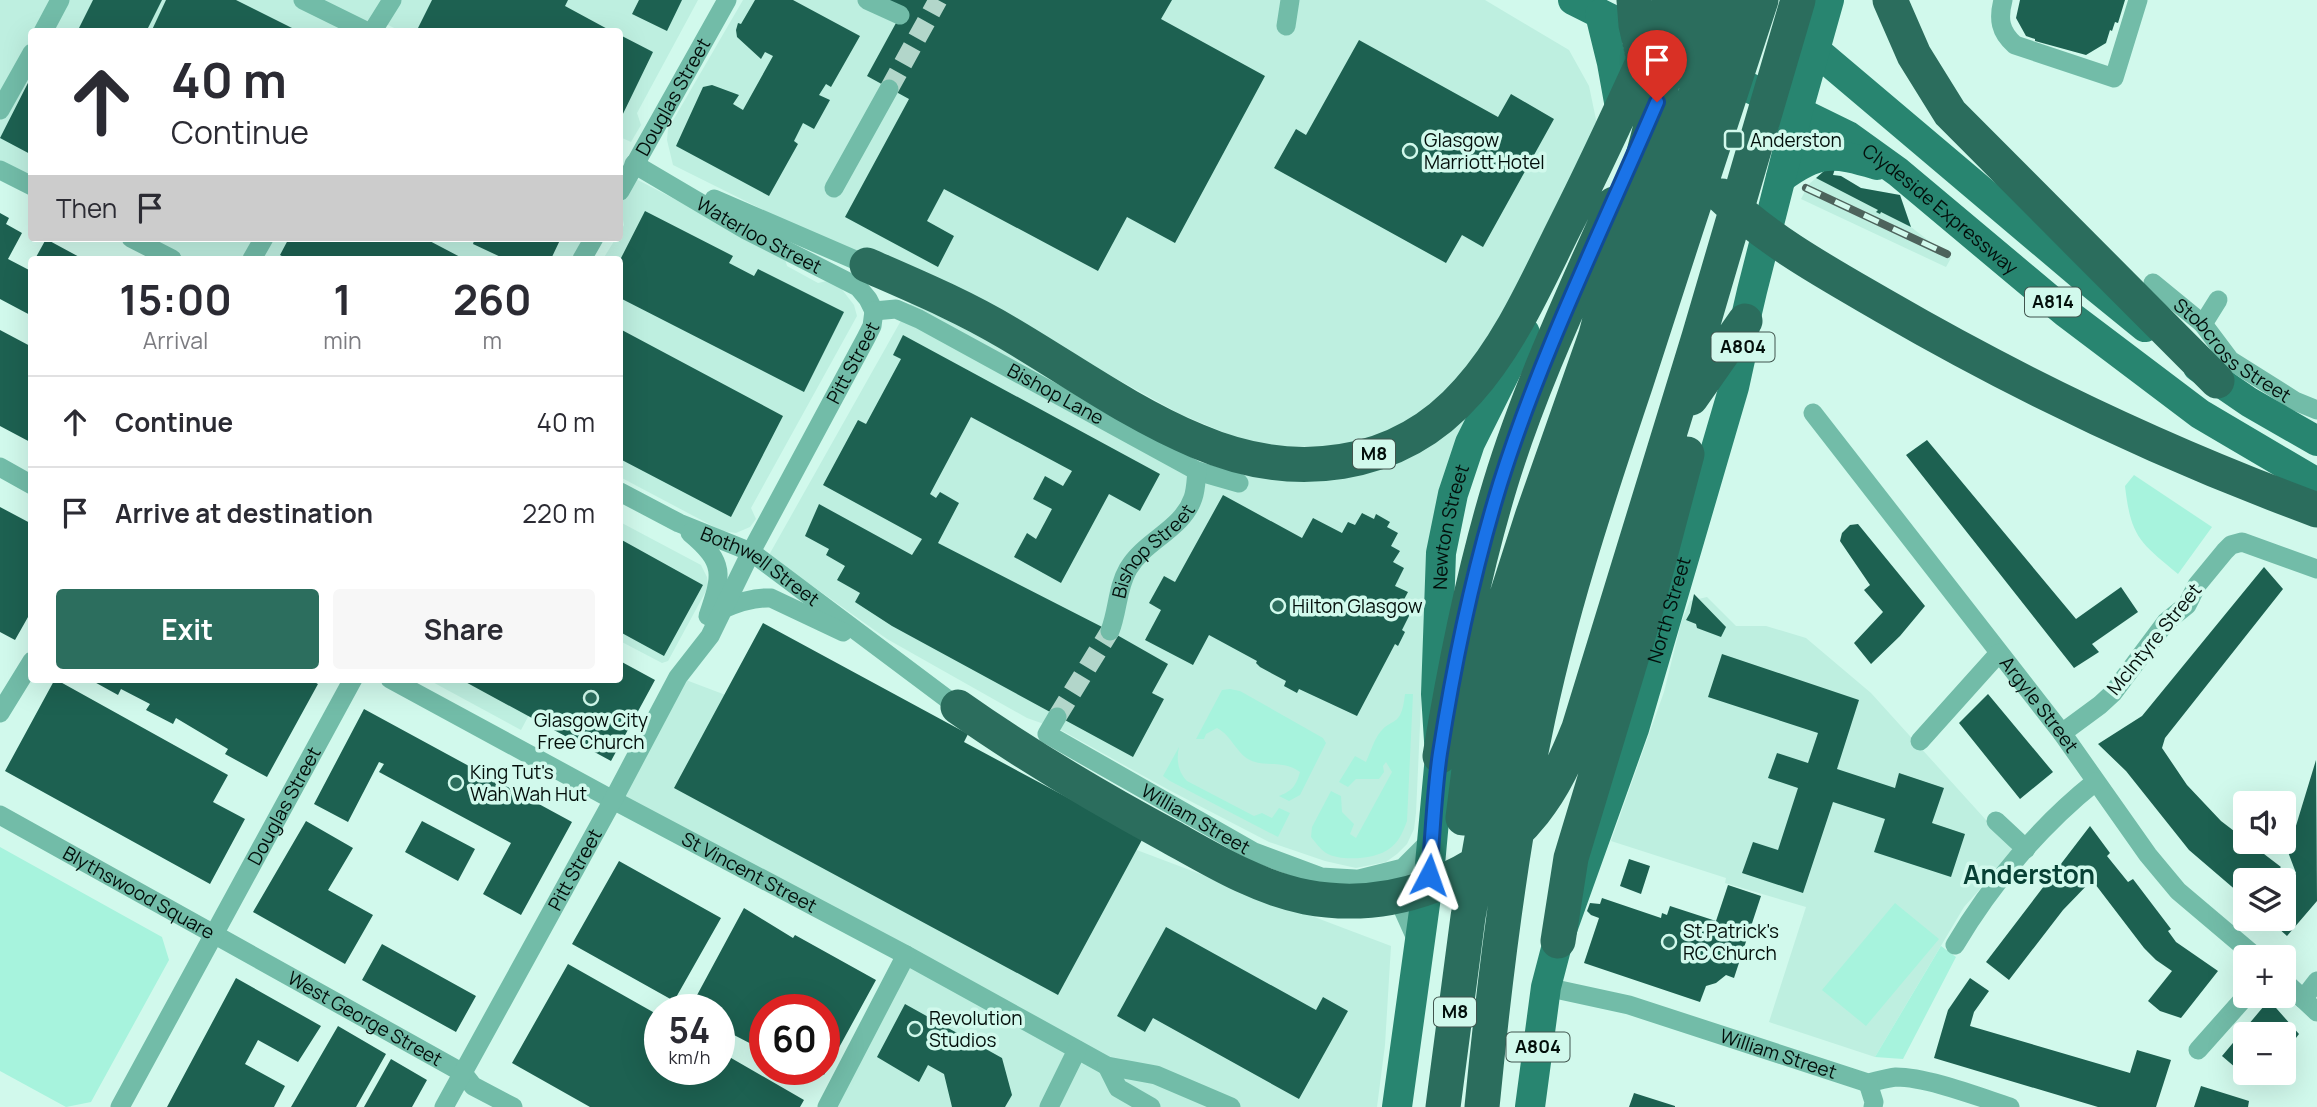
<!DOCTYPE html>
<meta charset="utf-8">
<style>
body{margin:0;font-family:Manrope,sans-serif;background:#f7f7f7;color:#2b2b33;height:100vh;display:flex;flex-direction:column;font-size:26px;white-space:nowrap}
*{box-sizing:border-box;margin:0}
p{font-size:23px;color:#7c7c81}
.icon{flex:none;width:38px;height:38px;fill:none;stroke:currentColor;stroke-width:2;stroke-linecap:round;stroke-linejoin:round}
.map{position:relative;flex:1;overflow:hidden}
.panel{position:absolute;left:28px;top:256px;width:595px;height:427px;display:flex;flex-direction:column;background:#fff;border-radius:7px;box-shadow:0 7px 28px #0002}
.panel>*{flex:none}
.banner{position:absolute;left:28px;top:28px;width:595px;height:214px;border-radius:7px;box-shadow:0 7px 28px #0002;background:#fff;color:#2b2b33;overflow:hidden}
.controls{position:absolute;left:2233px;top:791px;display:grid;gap:14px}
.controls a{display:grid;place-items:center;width:63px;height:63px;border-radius:7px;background:#fff;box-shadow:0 7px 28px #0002;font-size:35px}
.speed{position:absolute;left:644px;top:994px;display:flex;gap:14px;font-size:35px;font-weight:700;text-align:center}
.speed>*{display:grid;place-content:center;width:91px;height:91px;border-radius:50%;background:#fff;box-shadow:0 7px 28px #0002;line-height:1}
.speed small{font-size:18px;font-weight:400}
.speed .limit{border:10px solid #d22;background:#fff;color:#111}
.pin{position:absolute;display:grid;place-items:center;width:60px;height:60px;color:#fff;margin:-72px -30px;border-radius:50% 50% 50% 0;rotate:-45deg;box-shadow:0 0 7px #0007}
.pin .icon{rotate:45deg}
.me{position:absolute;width:77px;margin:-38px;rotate:4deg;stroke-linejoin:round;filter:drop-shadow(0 0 5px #0008)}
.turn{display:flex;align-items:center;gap:24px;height:147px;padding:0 28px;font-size:32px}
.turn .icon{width:91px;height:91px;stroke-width:2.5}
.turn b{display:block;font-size:49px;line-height:60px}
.then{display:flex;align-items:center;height:66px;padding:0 28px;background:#0003;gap:14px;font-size:26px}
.eta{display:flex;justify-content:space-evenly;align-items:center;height:119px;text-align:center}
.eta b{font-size:42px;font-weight:700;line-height:49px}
.button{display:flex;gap:14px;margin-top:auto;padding:14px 28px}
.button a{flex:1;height:80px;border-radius:7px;background:#2c6e5e;color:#fff;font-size:28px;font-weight:700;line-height:80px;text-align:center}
.button a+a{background:#f7f7f7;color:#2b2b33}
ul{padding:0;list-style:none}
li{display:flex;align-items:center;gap:21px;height:91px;padding:0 28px;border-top:2px solid #e1e1e2}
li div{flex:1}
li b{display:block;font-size:26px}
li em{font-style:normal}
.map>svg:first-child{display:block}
.built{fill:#beefe0}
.green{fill:#a7f3dd}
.building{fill:#1d6151}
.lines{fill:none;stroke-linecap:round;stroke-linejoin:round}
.street-tunnel{stroke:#b2d6ca;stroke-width:19;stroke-dasharray:19 10;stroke-linecap:butt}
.street{stroke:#72bca8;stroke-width:19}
.primary{stroke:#288570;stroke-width:30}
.highway{stroke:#2b6d5d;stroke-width:35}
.rail-casing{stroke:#4d635c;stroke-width:8}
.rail{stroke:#d1f9ec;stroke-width:5;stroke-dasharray:16;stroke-linecap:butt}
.route-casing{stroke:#114b97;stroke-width:18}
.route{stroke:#1a73e8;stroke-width:12}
.poi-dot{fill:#2c6e5e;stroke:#d1f9ec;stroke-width:2.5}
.labels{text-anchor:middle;stroke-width:7;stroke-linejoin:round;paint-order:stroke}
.shield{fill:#d1f9ec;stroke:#41554e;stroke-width:2}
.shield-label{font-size:18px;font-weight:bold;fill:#030f0b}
.street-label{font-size:19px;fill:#030f0b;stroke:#d1f9ec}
.poi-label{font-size:19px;fill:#030f0b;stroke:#d1f9ec;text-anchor:start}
.district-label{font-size:26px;font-weight:bold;fill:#074135;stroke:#d1f9ec}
</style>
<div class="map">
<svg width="2317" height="1107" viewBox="0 0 2317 1107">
<rect width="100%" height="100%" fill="#d1f9ec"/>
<!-- built -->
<path class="built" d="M0 0H392L372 31 32 32 31 186 0 170Z
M401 0H698L637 113 641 125 631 142 620 137V32H402L386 24Z
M743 0H1485L1569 50 1589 86 1598 129 1568 202 1466 379 1383 441 1323 446 1276 447 1235 437 1180 414 1059 347 806 231 673 165 667 140 668 129Z
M1838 159 1833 175 1841 176 1861 188 1900 195 1911 227 1951 258 1946 267 1801 199 1808 185Z
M634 178 784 256 787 266 818 283 827 281 840 287 854 305 857 316 751 508 756 519 750 527 736 533 722 531 620 477V259H603L616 238H620V232L624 225 620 204Z
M131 238H594L582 259H172Z
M912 301 1175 441 1308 476 1487 381 1425 616 1416 813 1414 829 1407 844 1397 854 1386 862 1356 868 1325 861 1269 842 1167 789 1061 730 1027 718 887 639 769 555Z
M620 522 701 565 707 577 708 584 706 591 668 661 662 663 620 641Z
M1707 597 1736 626H1766L1806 638 1871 693 2014 851 1964 907 1875 1057 1769 1022 1806 907 1725 883 1726 878 1611 841 1664 692 1681 623 1690 601Z
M678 677 1391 946 1385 1045 1377 1107H828L906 955 613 800Z
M427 679H548L521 730Z"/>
<!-- green -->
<path class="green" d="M2134 475 2212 527 2178 574C2140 542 2131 538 2125 486Z
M1230 689 1240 691 1323 738 1326 743 1300 795 1289 801 1279 796C1292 791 1296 786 1300 772 1282 759 1266 768 1250 760 1237 754 1231 735 1217 728L1206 734 1204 739H1196L1222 690Z
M1405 694H1413L1407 821C1403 832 1399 842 1389 849 1376 859 1341 862 1326 853 1320 849 1316 843 1311 837L1312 827 1331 791 1341 796 1342 812 1354 824 1350 834 1356 838 1392 772 1386 762 1383 766 1384 772 1379 779H1356L1348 787 1339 782 1355 756 1366 762C1370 753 1373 743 1378 735 1392 715 1401 730 1405 694Z
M1179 747C1176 759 1178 772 1187 781L1254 816 1262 813 1272 818 1279 808 1290 813 1278 837 1170 781 1163 776Z
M0 847 162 937 169 960 91 1102 66 1107 0 1071Z
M1895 903 1939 939 1866 1026 1822 990Z
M1941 946 1956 957 1903 1059 1875 1057Z"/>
<!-- building -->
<path class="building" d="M93 0H162L146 32H77Z
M166 0H236L300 32H151Z
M432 0H568L565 6 613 32H420L417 30Z
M639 0H682L667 31 632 14Z
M755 0H793L860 36 831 87 826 84 819 95 830 100 814 129 803 123 794 141 798 144 769 196 676 146 703 87 712 85 739 95 733 104 743 110 773 56 765 52 761 59 737 37 736 30 738 23 741 24Z
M880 0H1172L1161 19 1265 76 1175 243 1127 217 1098 271 944 189 927 221 954 236 938 267 845 217 909 99 867 76 902 12Z
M2020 0H2125L2118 23 2115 22 2112 31 2110 30 2106 43 2086 55 2035 41V39L2026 36 2016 18Z
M620 35 653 52 620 120Z
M1359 40 1498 117 1511 94 1554 119 1483 247 1462 235 1446 263 1274 168 1296 129 1306 135Z
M32 75V155L0 138Z
M1838 159 1833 175 1841 176 1861 188 1900 195 1911 227 1881 212 1880 214 1876 212 1878 210 1816 178Z
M645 211 733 256 729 263 754 276 758 269 844 312 804 392 620 298V260Z
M0 213 9 218 6 224 22 233 8 259 29 270 32 265V316L0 299Z
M289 238H424L464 259H287L280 255Z
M475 238H561L551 259H505L473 244Z
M46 239 83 259H35Z
M620 329 783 416 731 517 620 459Z
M0 330 32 347V443L0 426Z
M903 335 1160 474 1140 511 1109 494 1061 583 1014 557 1027 533 1036 539 1052 509 1033 499 1045 476 1063 486 1072 471 971 417 930 494 936 498 940 492 959 503 938 543 1110 631 1168 664 1152 693 1164 699 1133 757 892 626 855 602 860 593 837 580 845 566 826 555 829 549 805 536 819 504 912 555 922 539 823 485 858 420 866 424 901 359 893 355Z
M1927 440 2076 619 2121 587 2138 612 2092 644 2099 652 2074 668 1906 455Z
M1223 495 1302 538 1313 518 1342 533 1348 522 1355 525 1362 513 1374 519 1376 514 1390 522 1387 527 1398 533 1391 546 1400 551 1393 562 1404 568 1395 586 1408 592 1399 609 1410 614 1402 630 1405 632 1398 646 1395 644 1357 716 1299 689 1297 693 1284 686 1286 681 1260 667 1256 663 1257 661 1209 635 1193 665 1145 640 1161 610 1149 603 1164 576 1175 582Z
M0 507 32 524V610L15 640 0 632Z
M1858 524 1925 606 1900 636 1871 664 1854 643 1883 612 1864 590 1870 585 1840 541 1842 533 1850 525Z
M620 539 703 585 664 656 620 632Z
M2264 567 2283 589 2165 738 2162 748 2187 785 2221 821 2281 867 2273 875 2279 880H2245V898L2189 850 2126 771 2098 744 2142 716Z
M1694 594 1726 627 1721 637 1697 628 1696 624 1686 620 1690 613Z
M763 623 968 734 964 742 1143 838 1058 995 674 788Z
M1722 654 1859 700 1837 769 1895 788 1899 773 1944 788 1932 823 1965 834 1951 877 1874 852 1885 819 1833 802 1803 893 1742 873 1753 842 1778 850 1798 788 1768 778 1777 753 1808 763 1818 733 1708 697Z
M620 661 655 680 611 761 460 679H620Z
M55 679 228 775 213 802 245 819 210 884 5 771Z
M89 679H309L318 684 267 777 225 754 228 749 176 718 173 724 146 710 150 704 121 689 118 695Z
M1988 694 2053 772 2020 799 1959 723Z
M364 709 572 822 521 915 483 894 511 843 379 772 384 764 379 762 348 822 314 804Z
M2316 760 2317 901 2287 936 2268 919H2284V885L2296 873 2288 852Z
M306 821 353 848 328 890 373 915 345 964 253 912Z
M422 821 475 849 458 881 405 852Z
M2090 826 2110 853 2107 856 2128 882 2133 879 2171 929 2168 931 2176 942 2218 971 2181 1018 2160 1011 2148 1001 2172 971 2156 960 2144 948 2092 880 2063 910 2009 980 1986 962Z
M1629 859 1650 866 1641 894 1620 886Z
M619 861 721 918 674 1001 572 944Z
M1728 885 1761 896 1734 978 1726 975 1716 983 1706 986 1700 1002 1584 963 1599 918 1591 915 1587 911 1590 903 1600 904 1602 898 1661 918 1662 913 1667 915 1670 906 1716 921Z
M744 908 793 938 795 935 876 980 824 1075 818 1069H824V1010H765V1051L732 1034 725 1035 719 1032V1010H689Z
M1166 927 1316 1010 1323 997 1348 1011 1299 1099 1153 1018 1145 1032 1117 1016Z
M382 944 476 996 456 1032 362 980Z
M568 964 660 1016V1069H719V1051L804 1100 800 1107H590L512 1063Z
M236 978 321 1026 298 1062 258 1040 245 1064 285 1086 274 1107H167Z
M1970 978 1989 991 1974 1012 1970 1026 2130 1073 2137 1050 2171 1060 2156 1107H2098L1934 1058 1948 1010Z
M2269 1000 2299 1034 2284 1054V1034H2245V1071L2243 1074 2222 1056Z
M905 1004 1002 1058 1012 1095 1005 1107H952L944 1074 928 1065 919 1082 877 1057Z
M338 1026 386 1054 356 1107H291Z
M391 1059 427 1080 412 1107H364Z
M2201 1086 2249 1101 2248 1107H2194Z
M1634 1093 1675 1106V1107H1629Z"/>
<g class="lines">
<!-- street-tunnel -->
<path class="street-tunnel" d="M889 89 938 0
M1057 717 1110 631"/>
<!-- street -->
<g class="street">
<path d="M303 0 368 32"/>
<path d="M867 0 900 15"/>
<path d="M2003 0C1998 19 2000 32 2015 45L2114 78 2138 0"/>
<path d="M1286 26 1290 0"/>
<path d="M43 32 60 0"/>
<path d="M372 32 392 0"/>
<path d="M0 110 32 53"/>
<path id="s1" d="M634 164 746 230 858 287 868 299 874 311"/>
<path d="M0 170 32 186"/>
<path d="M834 188 889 89"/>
<path id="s2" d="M620 191 727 0"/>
<path d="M714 199 867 265"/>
<path d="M131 238 172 259"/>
<path d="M252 259 264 238"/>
<path d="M582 259 594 238"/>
<path id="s3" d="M2153 283 2203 324 2230 360 2295 401 2317 410"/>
<path id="s4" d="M874 311 896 309 919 319 1197 471 1239 483"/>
<path d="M2203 324 2218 300"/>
<path id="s5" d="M1813 413 2062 733 2148 855 2178 891 2256 957"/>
<path d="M0 467 32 485"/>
<path id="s6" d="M620 492 679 523 751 552 958 707"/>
<path d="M690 533C726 563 722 575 708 616"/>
<path d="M723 609C739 602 754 597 771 598L843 632"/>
<path id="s7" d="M1110 631C1118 611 1117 588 1128 569 1145 540 1182 530 1193 498 1196 490 1196 479 1197 471"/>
<path id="s8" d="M390 679 613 800 906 955 1107 1066 1156 1075 1231 1107"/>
<path d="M0 713 32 661"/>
<path id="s9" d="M1057 717 1047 734 1254 852 1321 877 1355 879 1379 887 1402 907 1419 945"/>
<path d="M2062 733 2100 705 2113 693 2166 622 2187 605 2197 585 2225 551 2231 545 2242 542 2317 569"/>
<path d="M1920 741 1999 653"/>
<path id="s10" d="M0 815 463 1073 473 1086 513 1107"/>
<path d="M1996 821 2026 849"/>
<path d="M1359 879 1403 868 1431 840"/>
<path d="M1955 945C1991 884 2040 826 2095 782"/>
<path d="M2284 981 2317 1012"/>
<path id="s11" d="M1546 987 1629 1005 1868 1083C1877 1081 1887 1078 1896 1077 1927 1077 1979 1097 2010 1107"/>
<path d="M2303 999 2317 981"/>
<path d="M2198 1050 2246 996"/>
<path d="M1107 1066 1118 1088 1151 1107"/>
<path d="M1868 1083 1874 1102 1873 1107"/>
<path id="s12" d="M120 1107 353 679"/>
<path id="s13" d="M444 1107 613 800 678 677 710 636 751 552 866 338 872 326 874 311"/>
<path d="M827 1107 906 955"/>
<path d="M1049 1107 1077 1050"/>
</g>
<!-- primary -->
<g class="primary">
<path d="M1573 0 1653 40"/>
<path d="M1600 14 1612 63 1621 113"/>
<path d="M1801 42 1815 50 2081 275 2145 327"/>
<path id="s14" d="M1713 70 1848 136 1898 172 2065 312 2200 414 2317 483"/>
<path d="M1781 178C1818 150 1834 152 1877 165"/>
<path d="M2198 367 2249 402 2317 441"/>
<path id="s15" d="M1397 1107 1429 875 1440 756 1436 694 1441 553 1453 494 1470 443 1525 333"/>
<path id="s16" d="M1530 1107 1546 987 1558 941 1634 729 1734 387 1743 346 1745 321 1752 291 1798 110 1829 0"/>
</g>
<!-- highway -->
<path class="highway" d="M1634 0 1636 25 1645 65
M1890 0 1914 55 1950 113 2217 381
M1668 75 1699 0
M1722 196C1768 241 1829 274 1884 306 2022 386 2168 455 2317 510
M867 265C915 286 963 306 1008 333 1071 370 1130 413 1197 441 1292 482 1398 471 1468 391 1510 344 1536 284 1564 228 1602 153 1637 76 1671 0
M1691 398 1745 321
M958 707C1026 755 1097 797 1171 837 1214 861 1257 887 1306 897 1391 913 1480 880 1534 812 1554 787 1567 758 1579 728L1699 337 1798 0
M1440 756C1455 665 1473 574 1500 485 1529 389 1573 296 1614 204
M1463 818 1471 754 1498 623 1532 517 1596 335 1671 50
M1558 941 1571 858 1644 616 1687 454
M1443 1107 1468 917 1497 753 1533 617 1725 0
M1482 1107C1494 983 1509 858 1534 737 1558 617 1597 499 1636 383 1677 255 1719 128 1761 0"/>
<!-- rail casing -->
<g class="rail-casing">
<path id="rail" d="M1806 188 1947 254"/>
</g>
<!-- rail -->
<use href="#rail" class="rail"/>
</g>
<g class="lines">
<!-- route casing -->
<g class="route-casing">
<path id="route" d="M1429 875C1433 834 1434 793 1440 753 1454 663 1473 572 1500 484 1541 353 1603 228 1657 102"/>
</g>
<!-- route -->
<use href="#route" class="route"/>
</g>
<!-- markers -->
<g class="poi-dot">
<rect x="1725" y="131" width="18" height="18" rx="3.5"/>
<circle cx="1410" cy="151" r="7"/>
<circle cx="1278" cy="606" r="7"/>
<circle cx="591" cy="698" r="7"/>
<circle cx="456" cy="783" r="7"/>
<circle cx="1669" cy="942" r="7"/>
<circle cx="915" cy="1029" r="7"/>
</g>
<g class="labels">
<!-- shield labels -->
<g class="shield">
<rect x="2025" y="287.5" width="56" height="29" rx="5"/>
<rect x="1711.5" y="332.5" width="63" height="29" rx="5"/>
<rect x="1353" y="439.5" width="42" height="29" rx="5"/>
<rect x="1434" y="997.5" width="42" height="29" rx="5"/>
<rect x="1506.5" y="1032.5" width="63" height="29" rx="5"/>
</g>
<g class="shield-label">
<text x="2053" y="308">A814</text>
<text x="1743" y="353">A804</text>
<text x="1374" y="460">M8</text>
<text x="1455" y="1018">M8</text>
<text x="1538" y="1053">A804</text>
</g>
<!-- street labels -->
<g class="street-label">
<text dy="7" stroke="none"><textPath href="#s2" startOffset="108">Douglas Street</textPath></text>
<text dy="7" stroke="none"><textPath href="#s14" startOffset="268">Clydeside Expressway</textPath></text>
<text dy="7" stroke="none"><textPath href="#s1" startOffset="144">Waterloo Street</textPath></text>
<text dy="7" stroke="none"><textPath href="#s3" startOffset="105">Stobcross Street</textPath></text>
<text dy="7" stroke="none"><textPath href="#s13" startOffset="850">Pitt Street</textPath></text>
<text dy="7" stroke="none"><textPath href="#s4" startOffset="203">Bishop Lane</textPath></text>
<text dy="7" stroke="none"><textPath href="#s15" startOffset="584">Newton Street</textPath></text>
<text dy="7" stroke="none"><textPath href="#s7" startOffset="94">Bishop Street</textPath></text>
<text dy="7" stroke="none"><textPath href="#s6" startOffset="159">Bothwell Street</textPath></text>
<text dy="7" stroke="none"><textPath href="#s16" startOffset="518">North Street</textPath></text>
<text transform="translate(2154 639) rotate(-51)" y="7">McIntyre Street</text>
<text dy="7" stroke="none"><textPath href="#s5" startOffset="369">Argyle Street</textPath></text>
<text dy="7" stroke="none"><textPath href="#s12" startOffset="343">Douglas Street</textPath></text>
<text dy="7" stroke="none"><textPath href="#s9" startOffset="191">William Street</textPath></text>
<text dy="7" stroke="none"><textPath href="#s13" startOffset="271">Pitt Street</textPath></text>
<text dy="7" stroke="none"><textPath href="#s8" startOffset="408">St Vincent Street</textPath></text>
<text dy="7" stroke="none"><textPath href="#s10" startOffset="159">Blythswood Square</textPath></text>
<text dy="7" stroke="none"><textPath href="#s10" startOffset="418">West George Street</textPath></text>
<text dy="7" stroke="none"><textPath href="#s11" startOffset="242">William Street</textPath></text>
</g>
<!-- poi labels -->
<g class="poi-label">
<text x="1424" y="147">Glasgow<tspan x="1424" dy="22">Marriott Hotel</tspan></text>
<text x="1750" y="147">Anderston</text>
<text x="1292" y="613">Hilton Glasgow</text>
<text x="591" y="727" text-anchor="middle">Glasgow City<tspan x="591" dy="22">Free Church</tspan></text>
<text x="470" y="779">King Tut's<tspan x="470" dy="22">Wah Wah Hut</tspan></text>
<text x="1683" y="938">St Patrick's<tspan x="1683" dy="22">RC Church</tspan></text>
<text x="929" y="1025">Revolution<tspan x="929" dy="22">Studios</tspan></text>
</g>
<!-- district labels -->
<g class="district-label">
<text x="2029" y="884">Anderston</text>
</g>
</g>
</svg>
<div class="controls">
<a><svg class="icon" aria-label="sound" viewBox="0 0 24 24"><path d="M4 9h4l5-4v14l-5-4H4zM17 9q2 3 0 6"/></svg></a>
<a><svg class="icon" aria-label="layers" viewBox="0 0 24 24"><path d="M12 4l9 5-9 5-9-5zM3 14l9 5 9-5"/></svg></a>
<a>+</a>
<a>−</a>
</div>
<div class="speed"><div>54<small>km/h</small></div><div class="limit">60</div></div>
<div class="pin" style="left:1657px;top:102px;background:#d93025"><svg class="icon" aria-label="arrive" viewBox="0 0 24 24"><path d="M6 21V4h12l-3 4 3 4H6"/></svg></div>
<svg class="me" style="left:1429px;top:875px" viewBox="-20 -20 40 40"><path d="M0-17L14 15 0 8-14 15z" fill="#1a73e8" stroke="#fff" stroke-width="4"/></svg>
<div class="banner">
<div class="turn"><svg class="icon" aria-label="ahead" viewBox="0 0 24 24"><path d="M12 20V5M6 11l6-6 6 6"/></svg><div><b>40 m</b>Continue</div></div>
<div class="then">Then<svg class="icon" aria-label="arrive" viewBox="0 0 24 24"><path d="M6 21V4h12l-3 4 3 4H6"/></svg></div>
</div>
<section class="panel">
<div class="eta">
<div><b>15:00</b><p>Arrival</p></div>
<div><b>1</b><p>min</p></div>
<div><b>260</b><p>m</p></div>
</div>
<ul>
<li><svg class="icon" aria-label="ahead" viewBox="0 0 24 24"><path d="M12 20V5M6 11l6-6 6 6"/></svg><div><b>Continue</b></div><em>40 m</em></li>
<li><svg class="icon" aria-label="arrive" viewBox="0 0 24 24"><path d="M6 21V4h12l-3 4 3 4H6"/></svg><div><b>Arrive at destination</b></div><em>220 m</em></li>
</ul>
<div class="button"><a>Exit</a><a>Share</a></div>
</section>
</div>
